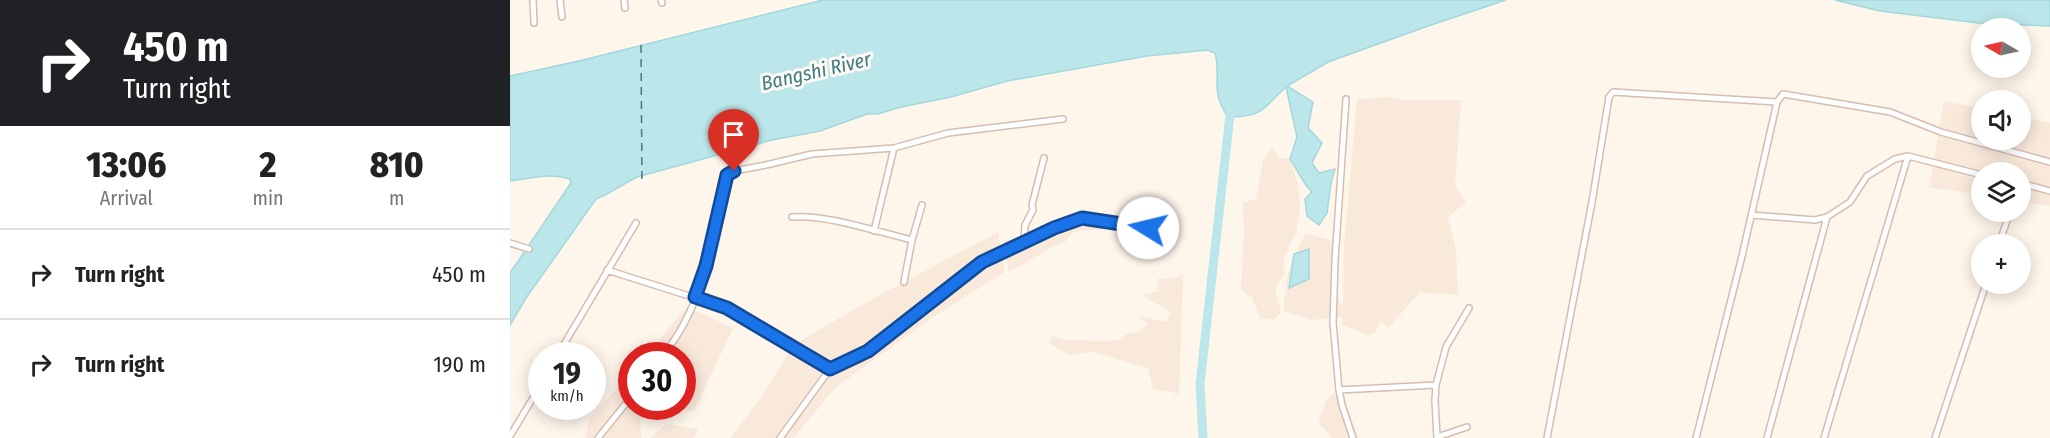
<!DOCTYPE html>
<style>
body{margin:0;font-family:"Fira Sans Condensed",sans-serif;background:#f2f2f2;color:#222;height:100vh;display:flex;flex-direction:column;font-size:22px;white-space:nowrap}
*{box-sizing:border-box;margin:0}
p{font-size:20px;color:#767676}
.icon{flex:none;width:33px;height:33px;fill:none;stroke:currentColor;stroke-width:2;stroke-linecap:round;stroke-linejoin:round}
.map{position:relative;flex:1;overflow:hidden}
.details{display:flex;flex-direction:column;background:#fff;width:510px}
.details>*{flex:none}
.banner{background:#202124;color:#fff;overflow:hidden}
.needle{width:39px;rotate:279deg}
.fabs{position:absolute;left:1461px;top:18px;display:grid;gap:12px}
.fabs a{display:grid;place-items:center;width:60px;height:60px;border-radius:50%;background:#fff;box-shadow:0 3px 15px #0003;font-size:30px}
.speed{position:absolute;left:18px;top:342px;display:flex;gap:12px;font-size:30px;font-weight:700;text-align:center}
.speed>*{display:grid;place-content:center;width:78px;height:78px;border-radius:50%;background:#fff;box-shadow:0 3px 15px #0003;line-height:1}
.speed small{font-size:15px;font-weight:400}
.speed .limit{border:9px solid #d22;background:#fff;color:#111}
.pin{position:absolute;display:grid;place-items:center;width:51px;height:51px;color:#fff;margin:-62px -26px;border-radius:50% 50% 50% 0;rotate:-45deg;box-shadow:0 0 6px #0007}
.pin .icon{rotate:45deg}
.me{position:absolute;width:66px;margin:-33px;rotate:279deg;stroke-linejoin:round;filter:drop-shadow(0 0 4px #0008)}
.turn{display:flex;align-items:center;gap:21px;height:126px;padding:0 24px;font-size:27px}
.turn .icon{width:78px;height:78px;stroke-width:2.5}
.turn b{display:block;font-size:42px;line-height:51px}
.eta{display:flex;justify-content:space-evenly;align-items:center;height:102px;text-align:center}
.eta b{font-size:36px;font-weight:800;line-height:42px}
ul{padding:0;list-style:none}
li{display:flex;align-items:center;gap:18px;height:90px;padding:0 24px;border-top:2px solid #e0e0e0}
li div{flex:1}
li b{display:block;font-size:22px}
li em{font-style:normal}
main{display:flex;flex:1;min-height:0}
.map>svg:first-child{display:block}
.residential{fill:#f9e9db}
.water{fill:#bce7ea;stroke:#a1d8dd;stroke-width:1.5}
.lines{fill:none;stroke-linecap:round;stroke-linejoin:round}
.river{stroke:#bce7ea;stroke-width:9}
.ferry{stroke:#3c7c82;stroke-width:1.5;stroke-dasharray:8 6;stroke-linecap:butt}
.minor-casing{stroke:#d5beb1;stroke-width:8}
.minor{stroke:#fff;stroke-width:5}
.route-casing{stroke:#114b97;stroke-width:15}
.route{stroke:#1a73e8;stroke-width:10}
.labels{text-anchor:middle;stroke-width:6;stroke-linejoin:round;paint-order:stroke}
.water-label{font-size:20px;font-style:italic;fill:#3c7c82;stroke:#fff9f3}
</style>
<main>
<section class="details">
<div class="banner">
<div class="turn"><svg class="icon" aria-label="right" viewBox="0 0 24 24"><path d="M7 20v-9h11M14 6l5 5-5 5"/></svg><div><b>450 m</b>Turn right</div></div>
</div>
<div class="eta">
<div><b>13:06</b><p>Arrival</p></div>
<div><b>2</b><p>min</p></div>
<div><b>810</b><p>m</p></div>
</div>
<ul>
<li><svg class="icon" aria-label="right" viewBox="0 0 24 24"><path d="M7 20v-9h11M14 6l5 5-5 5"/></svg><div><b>Turn right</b></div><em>450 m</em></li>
<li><svg class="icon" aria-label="right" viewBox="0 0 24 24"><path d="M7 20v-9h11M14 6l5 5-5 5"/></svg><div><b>Turn right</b></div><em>190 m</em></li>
</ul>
</section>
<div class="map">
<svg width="1540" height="438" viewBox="0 0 1540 438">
<rect width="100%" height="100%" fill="#fef5eb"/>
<!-- residential -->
<path class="residential" d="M875 97 898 100H951L945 186 956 202 938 217 946 250 948 295 910 292 878 328 871 321 865 332 857 336 849 331 832 325V317L801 320 773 311 778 273 795 234 821 240 826 255 824 274 829 300 833 307 834 245 847 100Z
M1434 101 1471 108 1472 140H1510L1511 117 1540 123V206L1511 201 1510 172H1472L1471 195 1419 187Z
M762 147 769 158 780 159 789 189 790 210 786 233 773 260 775 273 765 288 771 313 763 320 750 318 742 297 731 290 734 230 733 203 746 199 753 160Z
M639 217 642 232 594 229 563 232 555 242 542 247 499 272 493 241 506 239 522 231 540 229 562 220Z
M488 232 495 272 429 313 327 386 283 438H220L253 395 282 346 355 303Z
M673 274 669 396 663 392 643 389 638 368 583 352 559 355 539 343 542 336 555 340 596 341 608 340 619 333 628 332 638 325 629 316 657 322 661 312 631 295 649 291 647 279 664 278Z
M177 307 223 328 184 411 132 407 172 406V356L136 355Z
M121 373 122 406 130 407 131 438H75L80 418Z
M831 389 848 438H822L808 422 818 397Z
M156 424 188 429 184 438H140Z"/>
<!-- water -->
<path class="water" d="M313 0H996L918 26 818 62 777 86 803 102 798 128 812 143 802 163 809 173 825 169 821 183 817 213 809 225 797 216 795 199 802 192C792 183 788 170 780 159L787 137 776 87C753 108 754 117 718 117 699 89 712 80 705 53L697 50 637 56 497 81 441 97 391 107 368 114H357L310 131 262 140 127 177C113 184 101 193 86 199L16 298 0 325V273L61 183 60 179C39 172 21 179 0 181V76L69 61Z
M1325 0H1540V26L1469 23 1370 11Z
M799 249V279L779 288 784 254Z"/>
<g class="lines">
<!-- river -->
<path class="river" d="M693 438 690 384 721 106"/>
<!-- ferry -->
<path class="ferry" d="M131 45 132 183"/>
<!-- minor casing -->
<g class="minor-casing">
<path id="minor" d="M23 0 24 23
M50 0 52 17
M114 0 115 8
M151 0 152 3
M836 99 825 260 823 323 829 390 832 405 843 438
M1510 183 1540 191
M1241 215 1305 220 1317 217 1340 202 1357 176 1385 159 1398 156 1472 175
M282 217C316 214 368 232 402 240
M364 231 384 148
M514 242 515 225 523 210 522 205 534 158
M0 243 19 249
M1489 244 1500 212
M97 270 217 308 320 369
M394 282 402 240 412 205
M47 356 126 223
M152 356C193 309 205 235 217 175L224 171 256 165 302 154 384 148 438 133 553 119
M926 385 925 400 927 437 957 427
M829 390 926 385 936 347 959 308
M0 436 32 383
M88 438 122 396
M270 438 320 369 358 351 472 262 544 228 572 218 638 228
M1037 438 1082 202 1099 97 1103 92 1267 102
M1186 438 1232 256 1267 102 1273 94 1380 112 1431 132 1540 162
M1257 438 1317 217
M1314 438 1398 156
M1425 438 1476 284"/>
</g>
<!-- minor -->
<use href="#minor" class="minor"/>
</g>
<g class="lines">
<!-- route casing -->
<g class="route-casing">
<path id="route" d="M224 171 217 175 196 266 185 297 217 308 320 369 358 351 472 262 544 228 572 218 638 228"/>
</g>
<!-- route -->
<use href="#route" class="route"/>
</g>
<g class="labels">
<!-- water labels -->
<g class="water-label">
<text transform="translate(306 71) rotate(-13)" y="7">Bangshi River</text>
</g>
</g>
</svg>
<div class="fabs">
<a><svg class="needle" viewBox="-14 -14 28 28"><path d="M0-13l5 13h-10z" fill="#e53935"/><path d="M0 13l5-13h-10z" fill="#767676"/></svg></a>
<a><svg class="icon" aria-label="sound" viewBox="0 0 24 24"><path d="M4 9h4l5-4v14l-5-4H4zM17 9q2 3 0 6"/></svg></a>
<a><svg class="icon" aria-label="layers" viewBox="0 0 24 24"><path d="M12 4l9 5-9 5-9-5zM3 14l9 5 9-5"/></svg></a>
<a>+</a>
</div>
<div class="speed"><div>19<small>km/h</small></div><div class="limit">30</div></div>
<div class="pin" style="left:224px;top:171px;background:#d93025"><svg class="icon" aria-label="arrive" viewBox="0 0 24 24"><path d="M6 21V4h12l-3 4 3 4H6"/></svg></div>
<svg class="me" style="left:638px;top:228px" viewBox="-20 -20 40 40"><circle r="19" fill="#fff"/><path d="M0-13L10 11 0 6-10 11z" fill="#1a73e8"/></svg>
</div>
</main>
